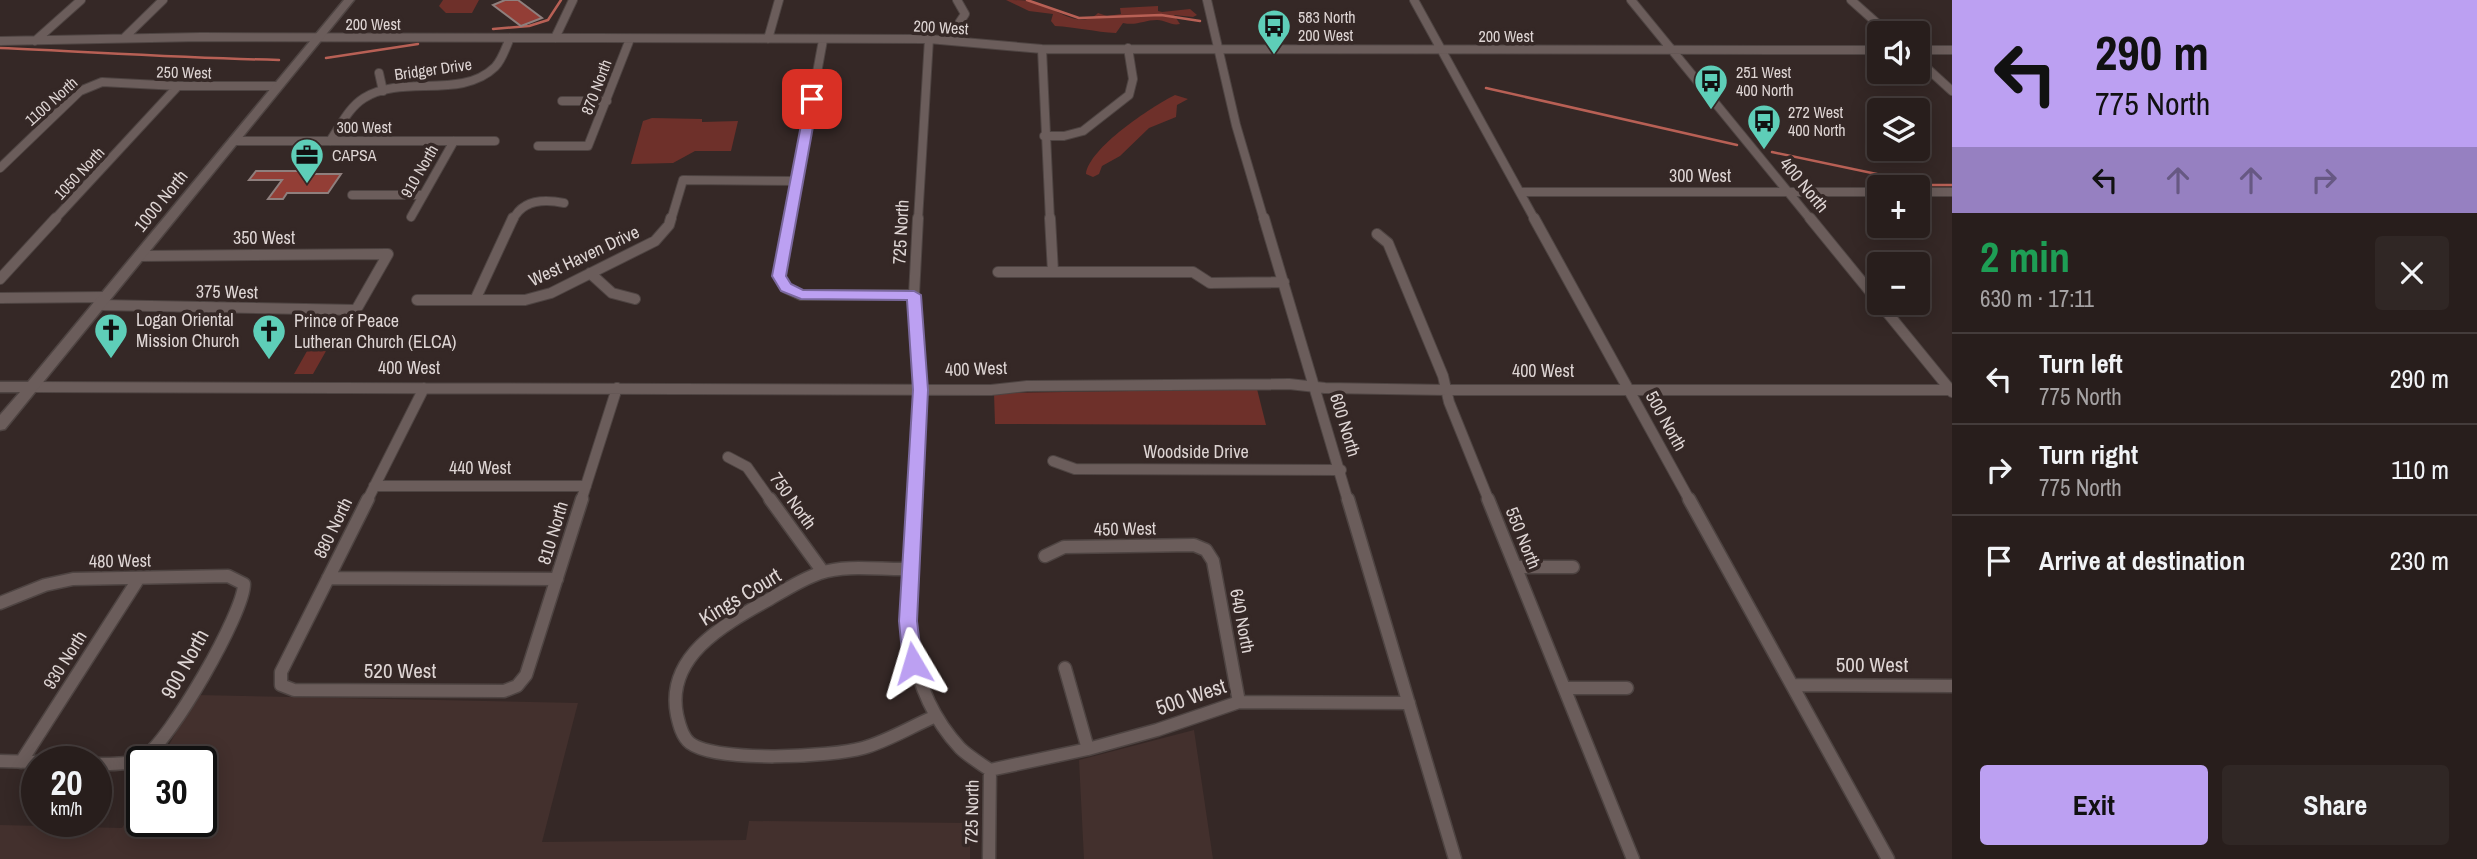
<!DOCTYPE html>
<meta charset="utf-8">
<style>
body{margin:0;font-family:"Archivo Narrow",sans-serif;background:#302725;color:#f1f3f6;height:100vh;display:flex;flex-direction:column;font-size:26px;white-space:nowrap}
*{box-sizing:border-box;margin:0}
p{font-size:23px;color:#a5a2a3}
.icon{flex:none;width:38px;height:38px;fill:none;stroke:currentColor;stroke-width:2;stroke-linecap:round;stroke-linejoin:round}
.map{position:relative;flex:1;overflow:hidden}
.panel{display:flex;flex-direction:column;background:#281e1c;width:525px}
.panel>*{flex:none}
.guide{background:#bca0f2;color:#111;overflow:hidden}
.tools{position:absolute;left:1867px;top:21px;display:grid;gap:14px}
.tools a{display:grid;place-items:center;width:63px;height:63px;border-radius:7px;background:#281e1c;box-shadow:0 4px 18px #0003,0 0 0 2px #443c3b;font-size:35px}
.speed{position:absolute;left:21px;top:746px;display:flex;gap:14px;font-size:35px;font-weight:700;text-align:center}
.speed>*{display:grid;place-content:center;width:91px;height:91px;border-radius:50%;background:#281e1c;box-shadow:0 4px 18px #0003,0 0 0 2px #443c3b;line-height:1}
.speed small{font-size:18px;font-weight:400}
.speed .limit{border:4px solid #111;border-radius:10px;background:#fff;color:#111}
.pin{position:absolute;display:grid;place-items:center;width:60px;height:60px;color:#fff;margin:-30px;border-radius:14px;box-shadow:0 4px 10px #0006}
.me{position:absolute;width:77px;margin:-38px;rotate:353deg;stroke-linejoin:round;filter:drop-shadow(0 0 5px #0008)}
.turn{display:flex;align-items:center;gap:24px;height:147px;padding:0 28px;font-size:32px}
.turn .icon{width:91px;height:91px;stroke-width:2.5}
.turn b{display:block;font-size:49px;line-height:60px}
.lanes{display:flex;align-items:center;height:66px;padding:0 28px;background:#0003;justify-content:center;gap:35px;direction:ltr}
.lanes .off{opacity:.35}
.round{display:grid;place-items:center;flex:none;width:74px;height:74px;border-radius:7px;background:#302725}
.overview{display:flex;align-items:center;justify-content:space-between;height:119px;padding:0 28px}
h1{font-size:42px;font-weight:700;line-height:52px;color:#1e9e55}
.cta{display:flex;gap:14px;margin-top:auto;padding:14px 28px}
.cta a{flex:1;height:80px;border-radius:7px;background:#bca0f2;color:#111;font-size:28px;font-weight:700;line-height:80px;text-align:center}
.cta a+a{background:#302725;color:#f1f3f6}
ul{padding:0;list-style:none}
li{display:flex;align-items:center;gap:21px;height:91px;padding:0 28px;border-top:2px solid #443c3b}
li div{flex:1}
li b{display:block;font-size:26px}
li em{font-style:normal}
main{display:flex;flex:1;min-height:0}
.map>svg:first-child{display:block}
.built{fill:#43302d}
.green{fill:#6e302a}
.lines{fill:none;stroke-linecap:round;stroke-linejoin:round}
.stream{stroke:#b86055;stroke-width:2.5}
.building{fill:#933e36;stroke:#8f7f7d;stroke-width:2}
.minor-far2-casing{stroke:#4e4442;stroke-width:10}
.minor-far1-casing{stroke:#4e4442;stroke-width:12}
.minor-casing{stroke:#4e4442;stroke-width:15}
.tertiary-casing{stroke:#4e4442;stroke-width:3}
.minor-far2{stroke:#6b5d5b;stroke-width:8}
.minor-far1{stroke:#6b5d5b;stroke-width:10}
.minor{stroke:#6b5d5b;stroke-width:12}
.tertiary{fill:#6b5d5b;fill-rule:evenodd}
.route{fill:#bca0f2;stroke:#7a689d;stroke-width:2}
.labels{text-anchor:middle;stroke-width:7;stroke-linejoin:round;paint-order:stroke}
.far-poi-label{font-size:16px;fill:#ded5d4;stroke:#352826;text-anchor:start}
.far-street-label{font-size:16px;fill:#ded5d4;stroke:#352826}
.street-label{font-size:18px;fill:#ded5d4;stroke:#352826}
.poi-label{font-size:18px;fill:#ded5d4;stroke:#352826;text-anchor:start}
.near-street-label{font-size:21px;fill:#ded5d4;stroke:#352826}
</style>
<main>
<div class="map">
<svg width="1952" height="859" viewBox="0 0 1952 859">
<rect width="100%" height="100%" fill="#352826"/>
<!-- built -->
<path class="built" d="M197 695 578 703 542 842 746 840 749 821 970 823V859H0V825L122 828 142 794V821H201V761H160Z
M1194 730 1213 859H1084L1079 760Z"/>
<!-- green -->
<path class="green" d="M443 0H479L472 13H446L439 6Z
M1006 0C1016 0 1026 0 1035 2 1054 7 1079 31 1098 13L1107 16 1121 14 1120 8 1158 6V11L1162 12 1190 9 1197 15 1193 17 1174 15 1180 24C1171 26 1166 20 1157 20 1144 20 1137 26 1123 23L1116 33C1095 32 1076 27 1055 26L1051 21 1053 14 1029 11Z
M1175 95 1188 99 1177 105 1176 117 1149 128 1120 156 1102 166 1099 174 1093 177 1086 174C1089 148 1151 107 1175 95Z
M652 118 702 119V122L738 121 731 151H695L673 163 631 164 643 121Z
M311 344H330L313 374H294Z
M1257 389 1266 425 995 424 994 393Z"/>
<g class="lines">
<!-- stream -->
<path class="stream" d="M1027 0 1079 18 1161 15 1200 21
M493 29 529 26 548 20 561 0
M0 48C93 52 186 58 279 60
M326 58 418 44
M1486 88 1737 145
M1772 152 1929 185H1952"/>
</g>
<!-- building -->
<path class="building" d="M505 0H518L542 18 521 26 493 5Z
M256 171H311L309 174H341L328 193H287L283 199H268L282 180H249Z"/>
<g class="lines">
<!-- minor-far2 casing -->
<g class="minor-far2-casing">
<path id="minor-far2" d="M1207 0 1236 125 1264 220
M1414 0 1535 220
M1631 0 1811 220
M1851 0 1888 33
M125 37 163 0
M555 38 573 0
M768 39 779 0
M948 40 965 14 957 0
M0 41 201 37 929 39 1042 49 1880 50
M35 41 81 0
M1042 49 1050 220
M1918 50H1952
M1918 60 1952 91
M379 73 383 91
M562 101H607
M1044 136H1064L1083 131 1129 95 1133 79 1128 48
M233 141H495
M330 141C340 127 348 108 364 98 403 74 461 100 495 67 502 60 506 47 510 38
M538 146H588L630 39
M0 168 80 91 102 82 178 86H278
M1520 192H1880
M1918 192H1952
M352 195H423
M411 217 454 141
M54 220 178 86
M513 220C522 200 544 199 564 203
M671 220 683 180 796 181
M790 220 823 40
M918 220 929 39"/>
</g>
<!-- minor-far1 casing -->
<g class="minor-far1-casing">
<path id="minor-far1" d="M790 218 779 277 786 288 801 295H914
M1050 218 1053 272
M1264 218 1348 501
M1534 218 1690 501
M1810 218 1952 392
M1377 234 1388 243 1443 376 1449 402 1489 501
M998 272H1193L1210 283 1284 282
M590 273 612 293 635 299
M0 279 56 218
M0 298 105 297
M417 300H525L551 293 655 241 669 225 671 218
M475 300 513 218
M98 305 356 310 388 254 139 256
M31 387 991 390 1027 386 1289 384 1325 388 1447 390H1952
M728 457 747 467 771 501
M1053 461 1075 469 1341 470
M374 486H586
M367 501 424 388
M581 501 617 388
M914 501 920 390 914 295 918 218"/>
</g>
<!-- minor casing -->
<g class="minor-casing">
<path id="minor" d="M368 499 281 672V685L294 690 504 691 517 686 526 675 582 499
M770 499 823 572
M914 499C910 588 893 676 960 748 968 756 980 763 990 770L989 859
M1348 499 1455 859
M1488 499 1633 859
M1689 499 1888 859
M1045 556 1064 547 1194 545 1206 550 1213 561 1239 702
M1516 567H1573
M910 569C881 570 848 564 820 573 802 579 785 590 768 600 725 624 665 656 677 715 679 724 682 737 690 743 717 763 831 757 863 748 888 741 912 726 936 716
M328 578 557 579
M0 603 45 585 73 579 228 576 244 584C244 613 170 741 144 757 130 765 112 764 96 764
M1065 668 1088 749
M1793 685 1952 686
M1564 688H1627
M0 761 37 762
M21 762 139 578
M990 770 1088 749 1157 730 1239 702 1409 703"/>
</g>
<!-- tertiary casing -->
<g class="tertiary-casing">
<path id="tertiary" d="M344 0H354L5 429 0 430V415L20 392H0V382H28Z"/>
</g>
<!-- minor-far2 -->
<use href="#minor-far2" class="minor-far2"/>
<!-- minor-far1 -->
<use href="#minor-far1" class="minor-far1"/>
<!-- minor -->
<use href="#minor" class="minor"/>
<!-- tertiary -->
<use href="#tertiary" class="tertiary"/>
</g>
<!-- route -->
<path class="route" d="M812 96 818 99 786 276 791 284 803 290 914 291 921 295 928 390 917 621 922 663 920 668 913 671 906 668 903 663 899 621 913 390 907 300 801 299 781 291 772 276 806 99Z"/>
<!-- icons -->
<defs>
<g id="bus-pin" transform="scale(1.75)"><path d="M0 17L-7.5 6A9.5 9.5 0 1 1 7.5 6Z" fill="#5eceb8" stroke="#352826"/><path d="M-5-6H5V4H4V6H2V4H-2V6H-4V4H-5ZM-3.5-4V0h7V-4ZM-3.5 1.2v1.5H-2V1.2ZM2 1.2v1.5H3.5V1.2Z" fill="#111"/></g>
<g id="office-pin" transform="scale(1.75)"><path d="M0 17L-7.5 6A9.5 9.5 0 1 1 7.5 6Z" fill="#5eceb8" stroke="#352826"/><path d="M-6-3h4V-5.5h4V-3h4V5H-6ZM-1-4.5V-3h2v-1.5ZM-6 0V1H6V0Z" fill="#111"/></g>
<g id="church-pin" transform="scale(1.75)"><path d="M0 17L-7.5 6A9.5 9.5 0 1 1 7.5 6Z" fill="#5eceb8" stroke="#352826"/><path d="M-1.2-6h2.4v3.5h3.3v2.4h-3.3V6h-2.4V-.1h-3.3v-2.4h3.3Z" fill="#111"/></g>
</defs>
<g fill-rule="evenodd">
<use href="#bus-pin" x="1274" y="26"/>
<use href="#bus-pin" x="1711" y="81"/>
<use href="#bus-pin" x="1764" y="121"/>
<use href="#office-pin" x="307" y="155"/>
<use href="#church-pin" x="111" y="330"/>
<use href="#church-pin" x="269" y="331"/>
</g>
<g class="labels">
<!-- far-poi labels -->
<g class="far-poi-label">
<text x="1298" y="23">583 North<tspan x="1298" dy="18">200 West</tspan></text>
<text x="1736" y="78">251 West<tspan x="1736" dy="18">400 North</tspan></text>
<text x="1788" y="118">272 West<tspan x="1788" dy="18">400 North</tspan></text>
<text x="332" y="161">CAPSA</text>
</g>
<!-- far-street labels -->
<g class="far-street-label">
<text x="373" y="30">200 West</text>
<text transform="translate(941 27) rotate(3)" y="6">200 West</text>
<text x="1506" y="42">200 West</text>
<text transform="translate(433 69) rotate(-8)" y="6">Bridger Drive</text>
<text transform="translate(184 72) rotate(1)" y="6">250 West</text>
<text transform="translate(596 87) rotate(-69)" y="6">870 North</text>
<text transform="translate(51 101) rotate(-42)" y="6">1100 North</text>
<text x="364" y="133">300 West</text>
<text transform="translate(419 171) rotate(-60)" y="6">910 North</text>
<text transform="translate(79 173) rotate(-47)" y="6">1050 North</text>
</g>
<!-- street labels -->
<g class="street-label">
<text x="1700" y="182">300 West</text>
<text transform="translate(1804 185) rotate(50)" y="6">400 North</text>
<text transform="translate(161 201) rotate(-51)" y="6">1000 North</text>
<text transform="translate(901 232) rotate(-87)" y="6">725 North</text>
<text x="264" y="244">350 West</text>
<text transform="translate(584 256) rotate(-25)" y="6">West Haven Drive</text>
<text transform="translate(227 292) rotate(1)" y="6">375 West</text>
<text x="409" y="374">400 West</text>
<text transform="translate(976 369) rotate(-2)" y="6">400 West</text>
<text x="1543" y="377">400 West</text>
<text transform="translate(1666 421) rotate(61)" y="6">500 North</text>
<text transform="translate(1345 425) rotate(73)" y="6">600 North</text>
<text x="1196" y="458">Woodside Drive</text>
<text x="480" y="474">440 West</text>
<text transform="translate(793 501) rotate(54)" y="6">750 North</text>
<text transform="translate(333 528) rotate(-64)" y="6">880 North</text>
<text transform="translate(1125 529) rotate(-1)" y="6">450 West</text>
<text transform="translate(553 533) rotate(-73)" y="6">810 North</text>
<text transform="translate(1523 538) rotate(68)" y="6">550 North</text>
<text transform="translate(120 561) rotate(-1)" y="6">480 West</text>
<text transform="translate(1242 621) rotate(79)" y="6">640 North</text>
<text transform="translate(65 660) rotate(-58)" y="6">930 North</text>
<text transform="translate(972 812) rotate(-89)" y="6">725 North</text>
</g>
<!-- poi labels -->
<g class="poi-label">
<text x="136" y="326">Logan Oriental<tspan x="136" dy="21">Mission Church</tspan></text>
<text x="294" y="327">Prince of Peace<tspan x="294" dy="21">Lutheran Church (ELCA)</tspan></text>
</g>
<!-- near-street labels -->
<g class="near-street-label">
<text transform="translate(740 597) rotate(-31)" y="7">Kings Court</text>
<text transform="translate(185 664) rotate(-61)" y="7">900 North</text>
<text x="1872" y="672">500 West</text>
<text x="400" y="678">520 West</text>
<text transform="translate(1191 697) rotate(-19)" y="7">500 West</text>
</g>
</g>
</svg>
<div class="tools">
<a><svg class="icon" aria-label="sound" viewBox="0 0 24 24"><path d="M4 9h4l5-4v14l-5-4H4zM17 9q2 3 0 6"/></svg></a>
<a><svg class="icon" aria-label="layers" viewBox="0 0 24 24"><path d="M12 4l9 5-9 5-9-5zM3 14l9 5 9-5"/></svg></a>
<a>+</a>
<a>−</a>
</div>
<div class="speed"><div>20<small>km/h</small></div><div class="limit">30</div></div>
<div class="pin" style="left:812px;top:99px;background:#d93025"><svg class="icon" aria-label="arrive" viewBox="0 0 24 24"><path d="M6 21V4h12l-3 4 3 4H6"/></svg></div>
<svg class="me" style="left:913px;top:663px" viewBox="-20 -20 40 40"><path d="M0-17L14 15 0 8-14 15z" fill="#bca0f2" stroke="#fff" stroke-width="4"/></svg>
</div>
<section class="panel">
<div class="guide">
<div class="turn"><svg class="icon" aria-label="left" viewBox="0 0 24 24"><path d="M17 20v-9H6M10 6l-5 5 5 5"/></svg><div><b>290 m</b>775 North</div></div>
<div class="lanes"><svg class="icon" aria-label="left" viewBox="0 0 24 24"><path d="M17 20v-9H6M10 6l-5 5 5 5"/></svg><svg class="icon off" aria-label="ahead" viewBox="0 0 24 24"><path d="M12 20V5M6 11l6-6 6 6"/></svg><svg class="icon off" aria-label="ahead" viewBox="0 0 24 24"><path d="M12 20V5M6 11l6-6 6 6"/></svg><svg class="icon off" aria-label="right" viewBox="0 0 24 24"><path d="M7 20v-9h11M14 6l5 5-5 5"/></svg></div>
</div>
<div class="overview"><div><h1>2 min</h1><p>630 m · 17:11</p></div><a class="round"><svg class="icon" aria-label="close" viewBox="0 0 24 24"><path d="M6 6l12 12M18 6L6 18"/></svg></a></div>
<ul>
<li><svg class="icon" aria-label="left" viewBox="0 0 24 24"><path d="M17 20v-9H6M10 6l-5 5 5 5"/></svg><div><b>Turn left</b><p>775 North</p></div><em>290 m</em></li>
<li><svg class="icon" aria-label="right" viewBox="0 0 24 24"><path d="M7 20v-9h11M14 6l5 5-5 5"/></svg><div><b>Turn right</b><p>775 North</p></div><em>110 m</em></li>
<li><svg class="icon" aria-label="arrive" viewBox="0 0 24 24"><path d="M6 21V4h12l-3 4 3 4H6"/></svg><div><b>Arrive at destination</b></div><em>230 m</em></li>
</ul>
<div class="cta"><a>Exit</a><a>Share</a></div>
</section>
</main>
